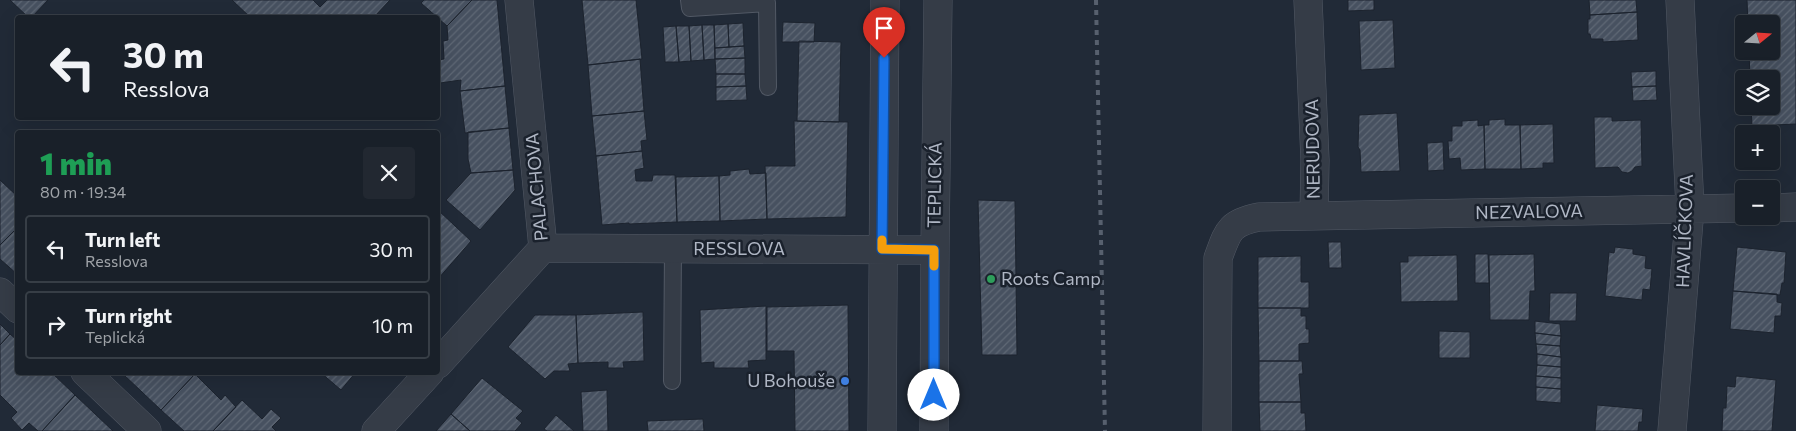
<!DOCTYPE html>
<meta charset="utf-8">
<style>
body{margin:0;font-family:Commissioner,sans-serif;background:#222831;color:#f1f3f6;height:100vh;display:flex;flex-direction:column;font-size:19px;white-space:nowrap}
*{box-sizing:border-box;margin:0}
p{font-size:16px;color:#9fa3a8}
.icon{flex:none;width:28px;height:28px;fill:none;stroke:currentColor;stroke-width:2;stroke-linecap:round;stroke-linejoin:round}
.map{position:relative;flex:1;overflow:hidden}
.drawer{position:absolute;left:15px;top:130px;width:425px;height:245px;display:flex;flex-direction:column;background:#192029;border-radius:5px;box-shadow:0 5px 20px #0002,0 0 0 1px #373e46}
.drawer>*{flex:none}
.banner{position:absolute;left:15px;top:15px;width:425px;height:105px;border-radius:5px;box-shadow:0 5px 20px #0002,0 0 0 1px #373e46;background:#192029;color:#f1f3f6;overflow:hidden}
.needle{width:32px;rotate:72deg}
.buttons{position:absolute;left:1735px;top:15px;display:grid;gap:10px}
.buttons a{display:grid;place-items:center;width:45px;height:45px;border-radius:5px;background:#192029;box-shadow:0 5px 20px #0002,0 0 0 1px #373e46;font-size:25px}
.pin{position:absolute;display:grid;place-items:center;width:42px;height:42px;color:#fff;margin:-51px -21px;border-radius:50% 50% 50% 0;rotate:-45deg;box-shadow:0 0 5px #0007}
.pin .icon{rotate:45deg}
.me{position:absolute;width:55px;margin:-28px;rotate:0deg;stroke-linejoin:round;filter:drop-shadow(0 0 4px #0008)}
.turn{display:flex;align-items:center;gap:18px;height:105px;padding:0 25px;font-size:22px}
.turn .icon{width:65px;height:65px;stroke-width:2.5}
.turn b{display:block;font-size:35px;line-height:42px}
.round{display:grid;place-items:center;flex:none;width:52px;height:52px;border-radius:5px;background:#222831}
.headline{display:flex;align-items:center;justify-content:space-between;height:85px;padding:0 25px}
h1{font-size:30px;font-weight:800;line-height:38px;color:#1e9e55}
ul{padding:0;list-style:none}
li{display:flex;align-items:center;gap:15px;height:68px;margin:0 10px 8px;padding:0 15px;border:2px solid #373e46;border-radius:5px}
li div{flex:1}
li b{display:block;font-size:19px}
li em{font-style:normal}
.map>svg:first-child{display:block}
.building{fill:url(#building-hatch);stroke:#1c232e}
.lines{fill:none;stroke-linecap:round;stroke-linejoin:round}
.service-casing{stroke:#525965;stroke-width:18}
.minor-casing{stroke:#525965;stroke-width:29}
.service{stroke:#353c47;stroke-width:16}
.minor{stroke:#353c47;stroke-width:28}
.rail{stroke:#57606e;stroke-width:4;stroke-dasharray:5 5;stroke-linecap:butt}
.route-casing{stroke:#114b97;stroke-width:12}
.route{stroke:#1a73e8;stroke-width:9}
.slow{stroke:#f59e0b;stroke-width:9}
.leisure-dot{fill:#2e9e5b;stroke:#1a212c;stroke-width:2}
.shop-dot{fill:#3f7fe0;stroke:#1a212c;stroke-width:2}
.labels{text-anchor:middle;stroke-width:5;stroke-linejoin:round;paint-order:stroke}
.street-label{font-size:18px;fill:#afb6c4;stroke:#1a212c}
.poi-label{font-size:18px;fill:#afb6c4;stroke:#1a212c;text-anchor:start}
</style>
<div class="map">
<svg width="1796" height="431" viewBox="0 0 1796 431">
<defs>
<pattern id="building-hatch" width="6" height="6" patternUnits="userSpaceOnUse" patternTransform="scale(1.25)"><rect width="6" height="6" fill="#475160"/><path d="M-1 1l2-2M0 6l6-6M5 7l2-2" fill="none" stroke="#5f6875"/></pattern>
</defs>
<rect width="100%" height="100%" fill="#212a37"/>
<!-- building -->
<path class="building" d="M10 0H48L31 18H29Z
M232 0H313L320 7 327 0H390L373 18H251Z
M424 0H472L447 26 421 3Z
M472 0H497L505 86 460 91 461 80 440 83 438 60 444 59 443 41 448 40 447 26Z
M582 0H636L642 59 588 65Z
M1348 0H1374V10L1348 11Z
M1589 0H1636L1637 12 1590 15Z
M1747 0H1796V124L1752 126 1751 106H1771V79H1750L1749 51H1771V24H1748Z
M1637 12 1638 40 1603 42V39H1591L1590 34H1588V19H1590V15Z
M1393 20 1395 68 1361 70 1359 21Z
M783 22 815 23 814 42H782Z
M743 23 744 46 729 47 728 24Z
M728 24 729 47 715 48 714 25Z
M702 25 704 60 691 61 689 26Z
M702 25H714L715 59 704 60Z
M676 26H689L691 61 679 62Z
M676 26 679 62H665L663 27Z
M799 41 841 42 839 122 797 121Z
M744 46 745 58 715 59V48Z
M745 58V74H716L715 59Z
M640 59 644 111 592 116 588 65Z
M1656 71V86L1632 87 1631 72Z
M716 74H745L746 86 716 87Z
M505 86 509 128 465 133 460 91Z
M746 86 747 100 716 101V87Z
M1656 86 1657 100 1633 101 1632 87Z
M644 111 647 140 641 141 642 151 596 156 592 116Z
M1397 113 1400 171 1361 172 1360 150 1358 147 1359 115Z
M1594 117H1612V121L1641 120 1642 166 1635 167 1632 171 1628 173 1622 172 1618 167 1595 168Z
M1505 119V125H1520L1521 169H1485L1484 125H1489V120Z
M1478 120V126L1484 125 1485 169 1461 170 1460 158 1449 159 1448 141H1452V126H1462V121Z
M794 121 848 122 846 217 767 219 765 166H795Z
M1553 124 1554 163H1543V168L1521 169 1520 125Z
M509 128 513 170 471 173 468 159V132Z
M1443 142 1444 170 1428 171 1427 143Z
M642 151 644 168 635 170 636 181H652L653 175H675L677 222 629 224V223L602 225 596 156Z
M749 169 750 174 766 173 767 219 720 221 719 176 730 175V171Z
M513 170 515 190 480 230 446 200 471 173Z
M719 176 720 221 677 222 676 177Z
M0 180 18 197V227L0 245Z
M978 200 1015 201 1017 355H982Z
M438 210 471 241 438 279Z
M18 227V275L0 259V245Z
M1328 242H1341L1342 268H1329Z
M1615 247 1633 249V254L1646 256 1645 268 1652 269 1650 290 1643 289 1642 300 1605 296 1609 252 1614 253Z
M1737 247 1786 252 1784 283H1782L1780 295 1733 291Z
M1475 254H1488L1489 283H1475Z
M1534 254 1535 291H1530L1529 320H1490L1489 255Z
M1457 255 1458 301 1401 302 1400 262H1408V256Z
M1301 256V282H1309V308H1258V257Z
M1733 291 1777 294V302L1782 303 1781 316H1775L1774 333 1730 329Z
M1550 293H1577L1576 321H1549Z
M848 305 849 431H795L794 351H767V307Z
M766 306V360L748 361 749 368H714V362L701 363 700 310Z
M1258 308H1301V316H1306V329H1309V343L1299 344V361H1259Z
M643 312 644 361 623 362 624 368H608V362L578 363 576 315Z
M535 315H576L578 363 568 364 570 371H554L545 379 508 347Z
M1535 321 1560 324 1561 336 1535 333Z
M0 324 10 334 0 345Z
M1439 331 1470 332V358H1439Z
M1535 333 1561 336 1560 346 1536 344Z
M10 334 18 341V372H51L75 395 42 431H38L29 423 22 430 11 418 17 412 0 395V345Z
M1536 344 1560 346 1561 357 1537 354Z
M1537 354 1561 357V367L1537 365Z
M1259 361H1302L1303 374H1299L1301 402H1259Z
M1537 365 1561 367V378L1536 376Z
M124 372H194L195 374 161 410 123 374Z
M320 372H356L341 390Z
M195 374 221 400 225 395 236 407 213 431H184L161 410Z
M1536 376 1561 378V389L1536 387Z
M1736 376 1776 380 1772 431H1722L1723 408H1726L1727 386 1735 387Z
M482 378 523 411 516 418 522 423 515 431H470L451 414Z
M1536 387 1561 389V403L1536 401Z
M607 390 608 431H583L581 392Z
M75 395 113 431H42Z
M242 400 262 419 271 409 281 418 272 427 276 431H213Z
M1259 402H1301V413H1305L1306 431H1260Z
M1597 405 1643 409 1642 422H1639L1638 431H1595Z
M451 414 470 431H436Z
M556 415 574 431H547L544 429Z
M703 419 704 431H648L647 421Z"/>
<g class="lines">
<!-- service casing -->
<g class="service-casing">
<path id="service" d="M689 0 690 8 767 3 768 87
M672 381 673 249"/>
</g>
<!-- minor casing -->
<g class="minor-casing">
<path id="minor" d="M1308 0 1315 160 1314 216
M1771 208 1796 207
M543 248 935 250
M0 292 18 309
M438 364 543 248 519 0
M85 372 147 431
M376 431 430 372
M882 431 885 0
M934 431 935 250 938 0
M1217 431 1218 258C1228 231 1229 223 1259 217L1744 208
M1672 431 1690 208 1680 0"/>
</g>
<!-- service -->
<use href="#service" class="service"/>
<!-- minor -->
<use href="#minor" class="minor"/>
<!-- rail -->
<path class="rail" d="M1096 0 1105 431"/>
</g>
<g class="lines">
<!-- route casing -->
<g class="route-casing">
<path id="route" d="M884 58 882 249 934 250V395"/>
</g>
<!-- route -->
<use href="#route" class="route"/>
<!-- slow -->
<path class="slow" d="M882 240V249L934 250V266"/>
</g>
<!-- markers -->
<circle class="leisure-dot" cx="991" cy="279" r="5"/>
<circle class="shop-dot" cx="845" cy="381" r="5"/>
<g class="labels">
<!-- street labels -->
<g class="street-label">
<text transform="translate(1313 149) rotate(-91)" y="6">NERUDOVA</text>
<text transform="translate(935 185) rotate(-89)" y="6">TEPLICKÁ</text>
<text transform="translate(537 187) rotate(-95)" y="6">PALACHOVA</text>
<text transform="translate(1529 212) rotate(-1)" y="6">NEZVALOVA</text>
<text transform="translate(1685 231) rotate(-88)" y="6">HAVLÍČKOVA</text>
<text x="739" y="255">RESSLOVA</text>
</g>
<!-- poi labels -->
<g class="poi-label">
<text x="1001" y="285">Roots Camp</text>
<text x="835" y="387" text-anchor="end">U Bohouše</text>
</g>
</g>
</svg>
<div class="buttons">
<a><svg class="needle" viewBox="-14 -14 28 28"><path d="M0-13l5 13h-10z" fill="#e53935"/><path d="M0 13l5-13h-10z" fill="#9fa3a8"/></svg></a>
<a><svg class="icon" aria-label="layers" viewBox="0 0 24 24"><path d="M12 4l9 5-9 5-9-5zM3 14l9 5 9-5"/></svg></a>
<a>+</a>
<a>−</a>
</div>
<div class="pin" style="left:884px;top:58px;background:#d93025"><svg class="icon" aria-label="arrive" viewBox="0 0 24 24"><path d="M6 21V4h12l-3 4 3 4H6"/></svg></div>
<svg class="me" style="left:934px;top:395px" viewBox="-20 -20 40 40"><circle r="19" fill="#fff"/><path d="M0-13L10 11 0 6-10 11z" fill="#1a73e8"/></svg>
<div class="banner">
<div class="turn"><svg class="icon" aria-label="left" viewBox="0 0 24 24"><path d="M17 20v-9H6M10 6l-5 5 5 5"/></svg><div><b>30 m</b>Resslova</div></div>
</div>
<section class="drawer">
<div class="headline"><div><h1>1 min</h1><p>80 m · 19:34</p></div><a class="round"><svg class="icon" aria-label="close" viewBox="0 0 24 24"><path d="M6 6l12 12M18 6L6 18"/></svg></a></div>
<ul>
<li><svg class="icon" aria-label="left" viewBox="0 0 24 24"><path d="M17 20v-9H6M10 6l-5 5 5 5"/></svg><div><b>Turn left</b><p>Resslova</p></div><em>30 m</em></li>
<li><svg class="icon" aria-label="right" viewBox="0 0 24 24"><path d="M7 20v-9h11M14 6l5 5-5 5"/></svg><div><b>Turn right</b><p>Teplická</p></div><em>10 m</em></li>
</ul>
</section>
</div>
